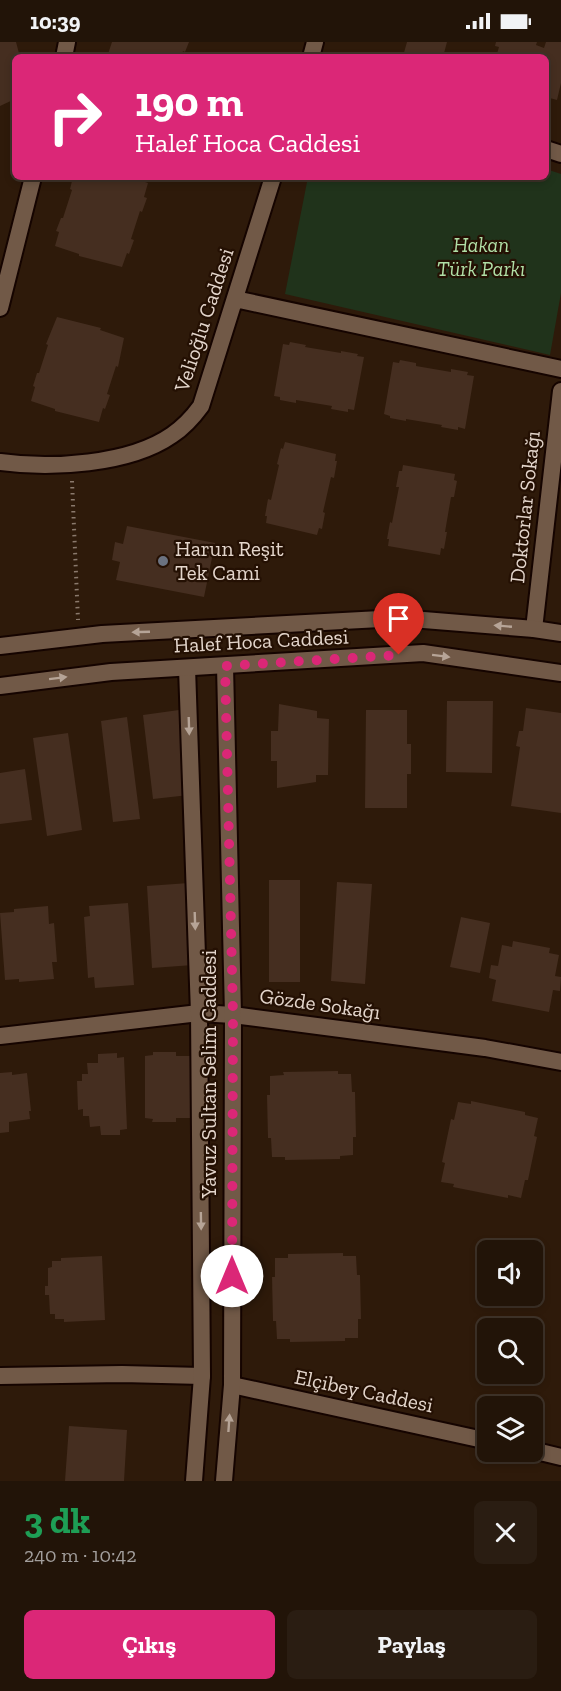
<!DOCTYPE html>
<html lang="tr">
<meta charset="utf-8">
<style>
body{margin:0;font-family:"Zilla Slab",serif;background:#2a1d12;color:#f1f3f6;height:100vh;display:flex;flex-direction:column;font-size:22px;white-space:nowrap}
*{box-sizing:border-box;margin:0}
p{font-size:20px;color:#a29e9c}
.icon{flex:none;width:33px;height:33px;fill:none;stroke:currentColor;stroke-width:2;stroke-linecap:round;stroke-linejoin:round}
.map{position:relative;height:1439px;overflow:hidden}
.sheet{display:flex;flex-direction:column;background:#221408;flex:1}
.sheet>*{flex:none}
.banner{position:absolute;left:12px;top:12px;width:537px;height:126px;border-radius:9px;box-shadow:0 3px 9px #0003,0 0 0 2px #3f3329;background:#db2777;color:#fff;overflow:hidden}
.fabs{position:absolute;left:477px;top:1198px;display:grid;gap:12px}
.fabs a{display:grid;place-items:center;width:66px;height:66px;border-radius:9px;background:#221408;box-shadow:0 3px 9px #0003,0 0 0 2px #3f3329;font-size:30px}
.pin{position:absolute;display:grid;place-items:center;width:51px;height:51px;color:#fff;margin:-62px -26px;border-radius:50% 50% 50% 0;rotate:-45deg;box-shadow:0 0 6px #0007}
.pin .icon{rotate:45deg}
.me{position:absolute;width:66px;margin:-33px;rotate:0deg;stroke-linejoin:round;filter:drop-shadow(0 0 4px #0008)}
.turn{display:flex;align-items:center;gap:21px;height:126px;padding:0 24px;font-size:27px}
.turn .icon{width:78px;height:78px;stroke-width:2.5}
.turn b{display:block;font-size:42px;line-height:51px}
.round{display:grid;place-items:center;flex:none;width:63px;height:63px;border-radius:9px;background:#2a1d12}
.head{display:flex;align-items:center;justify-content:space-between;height:102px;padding:0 24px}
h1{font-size:36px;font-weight:800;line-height:45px;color:#1e9e55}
.button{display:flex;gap:12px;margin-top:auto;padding:12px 24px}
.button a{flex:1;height:69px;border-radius:9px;background:#db2777;color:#fff;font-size:24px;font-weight:800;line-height:69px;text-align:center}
.button a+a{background:#2a1d12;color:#f1f3f6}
.status{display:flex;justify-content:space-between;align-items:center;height:42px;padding:0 30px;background:#221408;direction:ltr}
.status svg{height:16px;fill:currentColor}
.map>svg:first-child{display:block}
.green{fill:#20331b}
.building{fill:#452e20}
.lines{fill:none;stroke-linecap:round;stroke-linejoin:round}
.minor-casing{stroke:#150400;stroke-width:20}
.tertiary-casing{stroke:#150400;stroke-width:20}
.secondary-casing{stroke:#150400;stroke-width:20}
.path{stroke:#8a796c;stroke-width:4;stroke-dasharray:1.5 4.5;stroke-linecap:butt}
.minor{stroke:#715947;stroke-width:16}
.tertiary{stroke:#715947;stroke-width:16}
.secondary{stroke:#715947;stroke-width:16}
.oneway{fill:#b6a497}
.route{stroke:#db2777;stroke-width:10;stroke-dasharray:0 18}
.worship-dot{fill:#6b7280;stroke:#241003;stroke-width:2}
.labels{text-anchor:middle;stroke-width:4.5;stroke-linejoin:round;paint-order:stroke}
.park-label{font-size:21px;font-style:italic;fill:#b0dfa6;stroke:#241003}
.street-label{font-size:21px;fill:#e4d6cc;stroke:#241003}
.poi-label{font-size:21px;fill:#e4d6cc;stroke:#241003;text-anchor:start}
</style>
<div class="status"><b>10:39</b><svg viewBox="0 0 49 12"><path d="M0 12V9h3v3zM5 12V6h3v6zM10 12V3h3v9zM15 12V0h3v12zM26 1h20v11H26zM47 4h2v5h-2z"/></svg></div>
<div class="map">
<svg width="561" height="1439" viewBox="0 0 561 1439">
<rect width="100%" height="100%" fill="#2e1a0a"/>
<!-- green -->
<path class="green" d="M546 127 561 132V251L550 313 285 252 308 135H546Z"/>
<!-- building -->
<path class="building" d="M0 0H16L20 15H15V57L0 64Z
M112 0H189L185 10 183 9 181 15H107Z
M407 0H447L443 15 403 14Z
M496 0H537L536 3 544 6 546 0H561V41L557 58 546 55V15H496L499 5 495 4Z
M73 135H130L148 141 144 155 147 156 142 170 140 169 131 197 134 198 129 212 127 211 122 225 79 214V212L55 204 59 190 56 189 61 176H63L72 148 70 147Z
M57 275 101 286 100 288 124 296 118 325 116 324 107 352 110 353 105 367 103 366 99 380 55 369V367L31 359 35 345 33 344 37 331H39L48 303 46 302Z
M290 300 306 303 305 305 341 311V309L358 312 357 314 364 315 354 368 348 367V370L331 367 332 364 296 358V361L280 358V355L274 354 283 302 289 303Z
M400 318 416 321V324L451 330V327L468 330 467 333 474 334 465 387 458 385V388L441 385 442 383 406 377V379L390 376V374L384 372 393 320 399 321Z
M285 400 336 412 335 419H337L334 436 331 435 323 470 325 471 322 487 319 486 317 493 266 481 267 474H265L268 457 271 458 279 423 277 422 281 406 283 407Z
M403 423 455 432 454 438 457 439 454 455H451L445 490H447L444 507 441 506 440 513 388 504 389 497H387L390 480 392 481 399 445H396L399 429H402Z
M127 484 215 501 204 555 116 538 120 520 112 518 115 500 123 502Z
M447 659H493L492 731 446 730Z
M279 662 317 669V676L329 677 328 733H316V740L277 746V719H271V689H278Z
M526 666 561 671V771L511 764 520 705 516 704 519 689H523Z
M179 668 189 753 153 757 143 673Z
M366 668H407V702H411V732H407V766H365Z
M127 675 140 777 113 780 101 679Z
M68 691 82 788 47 794 33 696Z
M25 727 32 778 0 782V731Z
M269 838H300V940H269Z
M337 840 372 842 365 942 331 939Z
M189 841 193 923 152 926 147 844Z
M128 861 134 943 95 946 94 935 88 936 84 875 90 874 89 864Z
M48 864 49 882 54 881 57 920H52L54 937 19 940V937L5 938 0 871 14 870V867Z
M461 875 490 881 480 931 450 925Z
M513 899 550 906 549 911 559 913 555 934 561 935 560 949 553 948 549 970 492 959 496 938 489 936 491 923 498 924 502 903 512 905Z
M153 1010H176V1014H193V1076H176V1080H152L153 1077 145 1076V1014L153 1013Z
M117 1011V1016L124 1015 127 1087 120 1088V1093H101L100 1084 90 1085 89 1074H83V1067L78 1068 77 1039H82V1032H88L87 1021H98V1012Z
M338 1029V1032H351L352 1050H355L356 1095H353V1113L340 1114V1117L285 1118V1115H272L271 1096H268L267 1053H270V1034L284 1033 283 1030Z
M12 1030V1033L27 1031 31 1069H29L30 1077 9 1080V1090L0 1091V1031Z
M471 1059 525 1070V1073L538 1076 534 1094 537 1095 528 1138H525L521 1156 508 1153V1156L453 1145 454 1142 441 1140 445 1121 442 1120 451 1077 454 1078 458 1060 471 1062Z
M343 1211V1214H356L357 1233H360L361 1277H358V1296H345V1299L290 1300V1297H277L276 1279H273L272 1235H275V1216H288V1212Z
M102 1214 105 1278 64 1280V1277H55V1272H50L49 1253H45V1244H48V1226L52 1225V1219H61V1216Z
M69 1384 127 1388 124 1439H65Z"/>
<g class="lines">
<!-- minor casing -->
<g class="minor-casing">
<path id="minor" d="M64 15 67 0
M311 15 315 0
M546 107 561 112
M235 257 561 327
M0 266 33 135
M0 420C50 427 129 423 172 393 184 385 193 375 201 364L273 135
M534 587 561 349
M0 994 199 971 233 973 485 1006 561 1020
M0 1334 122 1332 202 1334
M232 1343 488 1399
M532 1408 561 1415"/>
</g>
<!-- tertiary casing -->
<g class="tertiary-casing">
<path id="tertiary" d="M187 626 199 971 202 1334 194 1439
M224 1439 232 1343 233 973 225 624"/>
</g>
<!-- secondary casing -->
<g class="secondary-casing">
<path id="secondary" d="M0 604 102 592 399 576 534 587 561 591
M0 644 111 630 423 611 561 631"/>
</g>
<!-- path -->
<path class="path" d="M72 439 78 578"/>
<!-- minor -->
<use href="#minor" class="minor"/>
<!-- tertiary -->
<use href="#tertiary" class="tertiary"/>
<!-- secondary -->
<use href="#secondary" class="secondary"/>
</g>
<!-- one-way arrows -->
<defs><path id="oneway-solid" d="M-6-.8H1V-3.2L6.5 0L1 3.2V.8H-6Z" transform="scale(1.5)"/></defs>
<g class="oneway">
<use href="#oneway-solid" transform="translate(503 584) rotate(-175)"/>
<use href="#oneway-solid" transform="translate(141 590) rotate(178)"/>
<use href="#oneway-solid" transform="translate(441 614) rotate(7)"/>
<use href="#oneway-solid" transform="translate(58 636) rotate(-7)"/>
<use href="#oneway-solid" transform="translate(189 684) rotate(88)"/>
<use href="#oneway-solid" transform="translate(195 879) rotate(88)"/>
<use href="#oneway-solid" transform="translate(201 1179) rotate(89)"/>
<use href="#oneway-solid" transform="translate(229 1381) rotate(-86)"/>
</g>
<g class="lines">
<!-- route -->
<path class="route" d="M232 1234 233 973 225 624 399 613"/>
</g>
<!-- markers -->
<circle class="worship-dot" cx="163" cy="519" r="6"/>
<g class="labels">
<!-- park labels -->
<g class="park-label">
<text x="481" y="210">Hakan<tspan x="481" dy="24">Türk Parkı</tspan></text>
</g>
<!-- street labels -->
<g class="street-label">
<text transform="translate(204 278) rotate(-72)" y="7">Velioğlu Caddesi</text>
<text transform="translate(525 465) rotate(-84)" y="7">Doktorlar Sokağı</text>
<text transform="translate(261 599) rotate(-3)" y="7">Halef Hoca Caddesi</text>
<text transform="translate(320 962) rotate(8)" y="7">Gözde Sokağı</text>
<text transform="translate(209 1032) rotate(-90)" y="7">Yavuz Sultan Selim Caddesi</text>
<text transform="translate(364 1349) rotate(12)" y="7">Elçibey Caddesi</text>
</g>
<!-- poi labels -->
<g class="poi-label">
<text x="175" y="514">Harun Reşit<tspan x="175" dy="24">Tek Cami</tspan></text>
</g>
</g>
</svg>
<div class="fabs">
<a><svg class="icon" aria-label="sound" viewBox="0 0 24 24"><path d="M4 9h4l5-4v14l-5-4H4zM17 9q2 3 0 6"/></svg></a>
<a><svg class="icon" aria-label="search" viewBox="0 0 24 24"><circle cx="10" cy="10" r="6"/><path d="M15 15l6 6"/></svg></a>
<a><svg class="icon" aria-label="layers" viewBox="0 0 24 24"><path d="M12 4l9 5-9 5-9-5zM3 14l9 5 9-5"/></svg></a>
</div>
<div class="pin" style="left:399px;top:613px;background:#d93025"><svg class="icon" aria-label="arrive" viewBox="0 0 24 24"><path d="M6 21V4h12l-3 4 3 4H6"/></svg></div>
<svg class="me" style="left:232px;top:1234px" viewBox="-20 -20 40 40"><circle r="19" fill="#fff"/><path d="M0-13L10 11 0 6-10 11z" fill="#db2777"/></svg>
<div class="banner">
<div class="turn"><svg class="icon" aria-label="right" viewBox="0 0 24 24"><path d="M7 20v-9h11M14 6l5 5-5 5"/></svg><div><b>190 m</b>Halef Hoca Caddesi</div></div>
</div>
</div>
<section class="sheet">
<div class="head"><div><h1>3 dk</h1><p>240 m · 10:42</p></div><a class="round"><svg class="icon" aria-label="close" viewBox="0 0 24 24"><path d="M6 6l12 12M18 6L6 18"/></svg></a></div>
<div class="button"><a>Çıkış</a><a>Paylaş</a></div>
</section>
